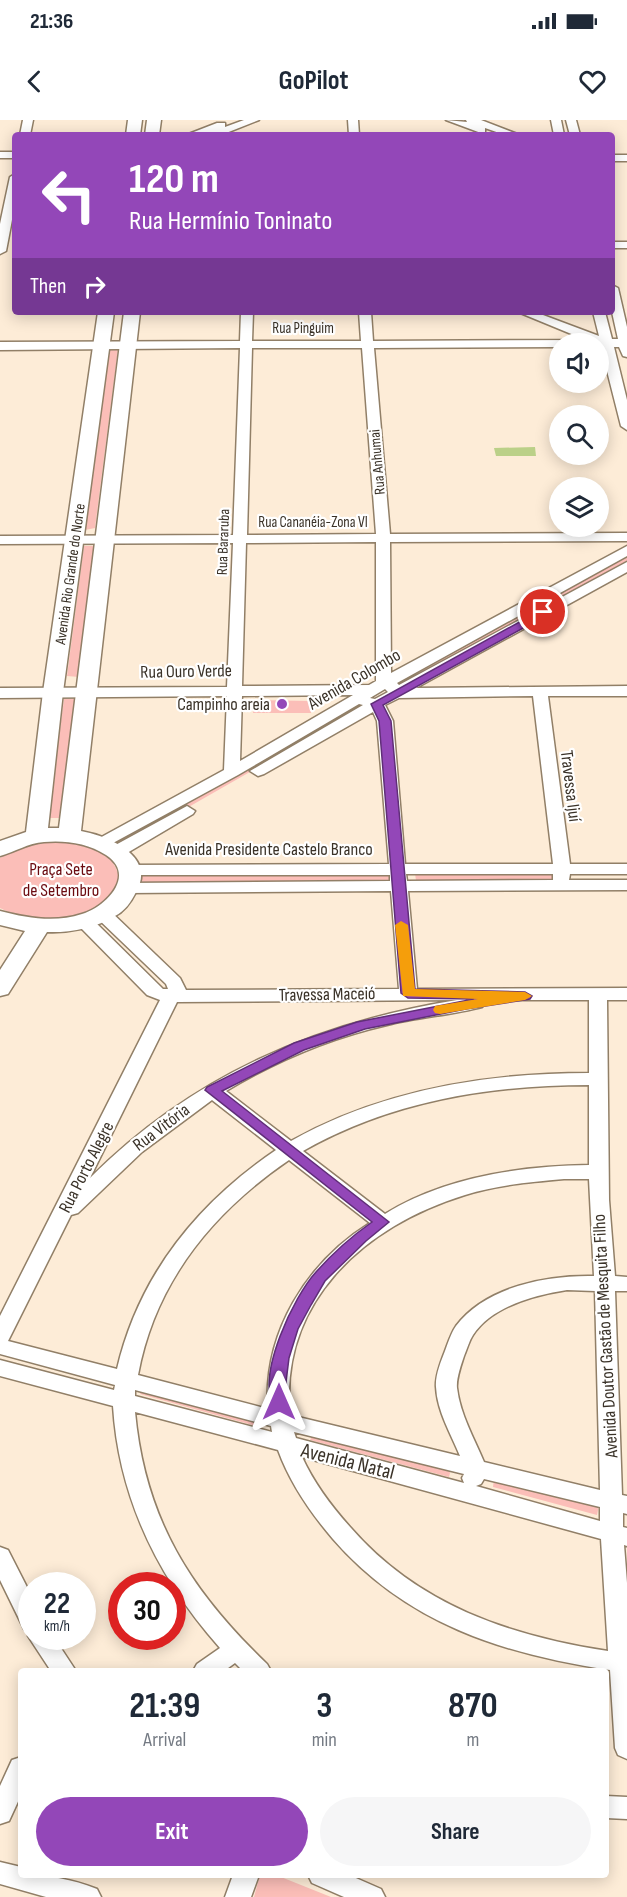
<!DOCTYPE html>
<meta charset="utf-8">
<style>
body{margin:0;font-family:"Sofia Sans Condensed",sans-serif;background:#f6f6f7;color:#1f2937;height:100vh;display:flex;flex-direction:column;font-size:22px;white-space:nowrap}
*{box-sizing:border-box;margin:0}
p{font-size:20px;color:#747a83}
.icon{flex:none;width:33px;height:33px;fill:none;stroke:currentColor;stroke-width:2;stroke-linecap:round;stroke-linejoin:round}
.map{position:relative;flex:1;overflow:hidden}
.side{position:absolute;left:18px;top:1548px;width:591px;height:210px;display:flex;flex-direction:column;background:#fff;border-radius:6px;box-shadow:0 3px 15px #0003}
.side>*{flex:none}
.guide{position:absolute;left:12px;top:12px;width:603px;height:183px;border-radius:6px;box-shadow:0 3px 15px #0003;background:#9347b8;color:#fff;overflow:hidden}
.fabs{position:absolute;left:549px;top:213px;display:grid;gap:12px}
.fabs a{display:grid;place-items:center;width:60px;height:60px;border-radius:50%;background:#fff;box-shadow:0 3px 15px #0003;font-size:30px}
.speed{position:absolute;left:18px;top:1452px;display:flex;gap:12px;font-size:30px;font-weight:700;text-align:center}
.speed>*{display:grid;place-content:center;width:78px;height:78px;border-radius:50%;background:#fff;box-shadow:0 3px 15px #0003;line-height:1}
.speed small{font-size:15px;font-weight:400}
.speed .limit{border:9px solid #d22;background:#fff;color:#111}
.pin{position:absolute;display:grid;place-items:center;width:51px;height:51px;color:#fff;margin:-26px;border:3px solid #fff;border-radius:50%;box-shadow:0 2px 6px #0007}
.me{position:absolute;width:66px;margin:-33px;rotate:0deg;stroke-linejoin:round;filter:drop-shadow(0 0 4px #0008)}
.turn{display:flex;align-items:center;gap:21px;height:126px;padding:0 18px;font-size:27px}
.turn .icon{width:78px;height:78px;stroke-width:2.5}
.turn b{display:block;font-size:42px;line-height:51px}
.then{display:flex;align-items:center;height:57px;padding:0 18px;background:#0003;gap:12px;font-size:22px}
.eta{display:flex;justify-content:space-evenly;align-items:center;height:102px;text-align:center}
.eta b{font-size:36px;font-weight:700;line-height:42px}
.action{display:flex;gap:12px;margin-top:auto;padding:12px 18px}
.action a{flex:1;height:69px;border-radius:36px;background:#9347b8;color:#fff;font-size:24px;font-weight:700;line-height:69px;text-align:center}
.action a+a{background:#f6f6f7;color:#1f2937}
.status{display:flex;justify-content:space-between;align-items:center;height:42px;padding:0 30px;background:#fff;direction:ltr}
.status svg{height:16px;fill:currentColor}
header{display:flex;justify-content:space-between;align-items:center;height:78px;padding:0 18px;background:#fff;font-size:27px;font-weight:700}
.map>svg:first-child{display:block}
.green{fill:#fbbeb8}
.water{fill:#bbd088}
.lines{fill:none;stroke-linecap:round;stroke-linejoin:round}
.minor-casing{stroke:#917f67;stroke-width:3}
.major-casing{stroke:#917f67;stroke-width:3}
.minor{fill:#fff;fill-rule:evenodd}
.major{fill:#fff;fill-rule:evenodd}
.route{fill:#9347b8;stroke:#602e78;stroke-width:1.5}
.slow{fill:#f59e0b}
.poi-dot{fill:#9347b8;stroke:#fff;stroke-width:2}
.labels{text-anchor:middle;stroke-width:4.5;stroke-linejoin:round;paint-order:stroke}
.far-street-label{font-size:15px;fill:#3a3228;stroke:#fff}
.street-label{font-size:18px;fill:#3a3228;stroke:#fff}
.poi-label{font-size:18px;fill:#3a3228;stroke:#fff;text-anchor:end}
.park-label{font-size:18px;fill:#6b0b10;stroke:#fff}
.near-street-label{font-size:21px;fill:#3a3228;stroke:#fff}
</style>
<div class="status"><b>21:36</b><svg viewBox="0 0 49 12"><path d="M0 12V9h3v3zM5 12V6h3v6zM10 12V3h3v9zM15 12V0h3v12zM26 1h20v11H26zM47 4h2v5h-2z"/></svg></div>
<header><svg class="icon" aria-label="back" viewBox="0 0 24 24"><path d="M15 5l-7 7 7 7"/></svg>GoPilot<svg class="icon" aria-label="heart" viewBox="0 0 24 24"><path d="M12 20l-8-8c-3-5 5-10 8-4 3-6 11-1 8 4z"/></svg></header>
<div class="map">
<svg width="627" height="1777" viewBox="0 0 627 1777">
<rect width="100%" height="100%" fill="#fdecd7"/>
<!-- green -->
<path class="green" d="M107 229H118L95 408 85 410Z
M84 426H98L79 557 67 556Z
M627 436V441L406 563 400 561Z
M64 579H77L62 698H48Z
M254 580 311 581V593H253Z
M356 585 362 588 122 725 117 722Z
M50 721C77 721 112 725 119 757 109 806 35 807 0 788V738L20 727Z
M552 751 554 759 416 761 415 753Z
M391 753V764H135L136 754Z
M144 1267 265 1299 260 1307 140 1274Z
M314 1313 451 1349 449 1357 310 1320Z
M494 1359 599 1385 597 1395 493 1367Z
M260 1755H276L331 1777H254Z"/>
<!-- water -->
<path class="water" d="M535 327 536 336H496L494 328Z"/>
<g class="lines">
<!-- minor casing -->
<g class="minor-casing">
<path id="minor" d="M23 0H33L30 15H20Z
M244 0H259L221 15H206L207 13 186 15 217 3H225V7Z
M348 0H358L359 15H349Z
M446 0 467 2 466 0H481L520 15H505L485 8V12L481 13Z
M551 0H561L564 15H554Z
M566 0H576L580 15H570Z
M0 32H15V38H0Z
M612 35H627V41H612Z
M15 54V84L6 131 0 134V104L10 57Z
M612 122H627V128H612Z
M612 165 618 168 627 207V237L623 236 619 227H614L627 280V310L621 306 601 227H598V224H560V227L374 228 390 414 627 413V421L390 422 391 553 627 426V436L397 563 399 565 627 442V452L416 568 627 566V576H548L570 744H627V754H570L569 760H627V770L408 771 417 869 627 868V880H607L609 1080 615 1156 627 1157V1171H615L622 1375 627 1376V1394L623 1393V1407L627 1408V1426L624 1425 627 1463V1639L618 1635 615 1628 610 1550C502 1534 406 1503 333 1419 310 1392 290 1363 278 1330L135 1292C145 1400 191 1471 267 1544L271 1551H243L235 1543 224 1551H193L197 1544 220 1528C159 1459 119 1380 113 1286L0 1256V1240L114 1270 115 1265 0 1234V1196L160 880 147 875 78 805 75 801 78 797H90L163 869H168L166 864 96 797 93 793 96 789H108L180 858 186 870 399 869 391 771 128 773 122 772 120 768 122 764 128 763 390 761V755H128L120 750 128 745 389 744 377 601 373 592 264 654 258 656 250 651 363 585 359 584 238 655 102 729 96 728 94 724 96 720 224 650 227 576 0 578V568L227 567 233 423 0 424V416L233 415 240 228 0 230V222L240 221 241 192H253L252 221H361L359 192H371L373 221 586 220 518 192H535L599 216 593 192H605L612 219H618L612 192ZM252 228H362L376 414 247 415ZM376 422V561L369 565 242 566 246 423ZM385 569 388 572 375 579 370 578ZM353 575 240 641 242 576ZM533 576 553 744H405L393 601 385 585 399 578ZM406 754H553V760L407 761ZM457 880C315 903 192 956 90 1058L177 882ZM483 880H589V953C486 953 382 970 291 1021L226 971C276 941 330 918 387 905 419 897 451 895 482 887L485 883ZM589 965V1045C521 1046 444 1057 385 1094L303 1031C391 981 489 965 589 965ZM212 980 276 1030C198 1083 139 1155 117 1249L8 1221 71 1095 78 1093 142 1032ZM289 1040 370 1103C306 1143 263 1213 268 1289L138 1255C155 1162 213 1092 289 1040ZM564 1059H589L594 1156C548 1155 486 1166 456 1206 451 1213 448 1223 445 1231 441 1241 435 1256 436 1267 437 1291 451 1314 460 1336L290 1295C279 1182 364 1106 465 1075 497 1065 530 1062 564 1059ZM567 1170 595 1171 600 1370 484 1342C474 1318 460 1294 457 1268 456 1259 461 1245 464 1236 467 1229 469 1221 473 1215 492 1186 535 1175 567 1170ZM135 1270 271 1306 272 1312 135 1276ZM294 1312 464 1354 462 1358 464 1363 296 1318ZM302 1337 601 1419 608 1531C510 1516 418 1485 351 1408 331 1386 314 1363 302 1337ZM484 1359 600 1387V1401L476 1366 481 1364Z
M187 686 195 691 193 694 122 736 116 737 108 732 110 728Z
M0 1427 8 1430 32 1477V1516H53L76 1551H51L28 1516 31 1511 24 1509 0 1460Z
M21 1637V1675L9 1701 0 1704V1666L12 1640Z
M606 1676 627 1677V1699L606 1698Z
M0 1742 21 1747V1755C48 1755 72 1759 97 1769L101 1777H46L0 1764Z
M233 1755H259L251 1777H225Z
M308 1755H349L381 1769 385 1777H344L312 1763Z"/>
</g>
<!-- major casing -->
<g class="major-casing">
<path id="major" d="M128 0H142L140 15H126Z
M147 0H161L159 15H145Z
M98 192H114L63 572 48 708H59L124 192H140L81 711C108 716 157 736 136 772 131 782 125 791 115 796 96 808 69 813 47 812L8 874 0 876V850L25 811 0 805V791C27 798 55 803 82 794 106 787 137 755 106 735 88 723 64 720 44 722 28 723 15 732 0 736V721L26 712 43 572Z"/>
</g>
<!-- minor -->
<use href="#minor" class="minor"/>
<!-- major -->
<use href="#major" class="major"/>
</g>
<!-- route -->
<path class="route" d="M543 489 547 490V495L383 585 391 601 415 869 525 872 532 876 530 879 466 889 365 909 304 930 222 971 389 1102 366 1121 325 1161 311 1185 298 1209 289 1238 286 1262 287 1282 285 1286H274C256 1255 294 1176 316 1152 332 1134 352 1116 372 1102L205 970 207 967 294 923 357 902 474 879 408 878 401 873 379 601 371 584Z"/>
<!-- slow -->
<path class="slow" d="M401 801 408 805 415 869 525 872 532 876 525 880 440 894 435 893 433 890 435 886 478 879 403 876 395 805Z"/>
<!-- markers -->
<circle class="poi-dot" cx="282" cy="584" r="6"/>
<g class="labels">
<!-- far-street labels -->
<g class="far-street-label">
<text x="303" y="213">Rua Pinguim</text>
<text transform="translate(377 342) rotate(-95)" y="5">Rua Anhumai</text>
<text x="313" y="407">Rua Cananéia-Zona VI</text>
<text transform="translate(223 422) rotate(-88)" y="5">Rua Bararuba</text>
<text transform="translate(70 454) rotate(-82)" y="5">Avenida Rio Grande do Norte</text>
</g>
<!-- street labels -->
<g class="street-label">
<text transform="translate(186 551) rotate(-1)" y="6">Rua Ouro Verde</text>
<text transform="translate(354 559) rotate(-30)" y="6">Avenida Colombo</text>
<text transform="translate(571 666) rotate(83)" y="6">Travessa Ijuí</text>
<text x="269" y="735">Avenida Presidente Castelo Branco</text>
<text transform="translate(327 874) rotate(-1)" y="6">Travessa Maceió</text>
<text transform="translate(161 1007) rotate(-37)" y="6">Rua Vitória</text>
<text transform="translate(86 1047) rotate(-63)" y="6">Rua Porto Alegre</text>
<text transform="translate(605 1216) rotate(-93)" y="6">Avenida Doutor Gastão de Mesquita Filho</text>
</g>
<!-- poi labels -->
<g class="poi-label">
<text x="270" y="590">Campinho areia</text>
</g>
<!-- park labels -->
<g class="park-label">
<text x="61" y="755">Praça Sete<tspan x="61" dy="21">de Setembro</tspan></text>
</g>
<!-- near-street labels -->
<g class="near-street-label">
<text transform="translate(348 1341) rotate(14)" y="7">Avenida Natal</text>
</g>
</g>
</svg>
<div class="fabs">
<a><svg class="icon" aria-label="sound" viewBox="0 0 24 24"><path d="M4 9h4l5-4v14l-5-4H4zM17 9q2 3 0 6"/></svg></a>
<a><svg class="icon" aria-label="search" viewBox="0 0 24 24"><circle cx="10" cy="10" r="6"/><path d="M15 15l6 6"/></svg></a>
<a><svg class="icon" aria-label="layers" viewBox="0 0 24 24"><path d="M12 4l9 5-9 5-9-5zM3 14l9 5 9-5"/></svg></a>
</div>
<div class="speed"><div>22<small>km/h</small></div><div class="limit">30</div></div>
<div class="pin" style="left:543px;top:492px;background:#d93025"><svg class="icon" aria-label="arrive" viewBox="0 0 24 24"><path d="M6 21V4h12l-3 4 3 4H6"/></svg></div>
<svg class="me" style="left:279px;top:1282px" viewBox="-20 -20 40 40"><path d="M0-17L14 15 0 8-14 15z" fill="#9347b8" stroke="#fff" stroke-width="4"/></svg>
<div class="guide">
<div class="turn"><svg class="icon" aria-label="left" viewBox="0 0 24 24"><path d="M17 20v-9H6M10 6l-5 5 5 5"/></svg><div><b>120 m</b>Rua Hermínio Toninato</div></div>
<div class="then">Then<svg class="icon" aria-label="right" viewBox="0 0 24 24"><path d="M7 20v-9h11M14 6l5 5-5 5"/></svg></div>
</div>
<section class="side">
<div class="eta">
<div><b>21:39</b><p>Arrival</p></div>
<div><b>3</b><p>min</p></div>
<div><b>870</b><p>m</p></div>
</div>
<div class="action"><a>Exit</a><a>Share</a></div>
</section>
</div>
